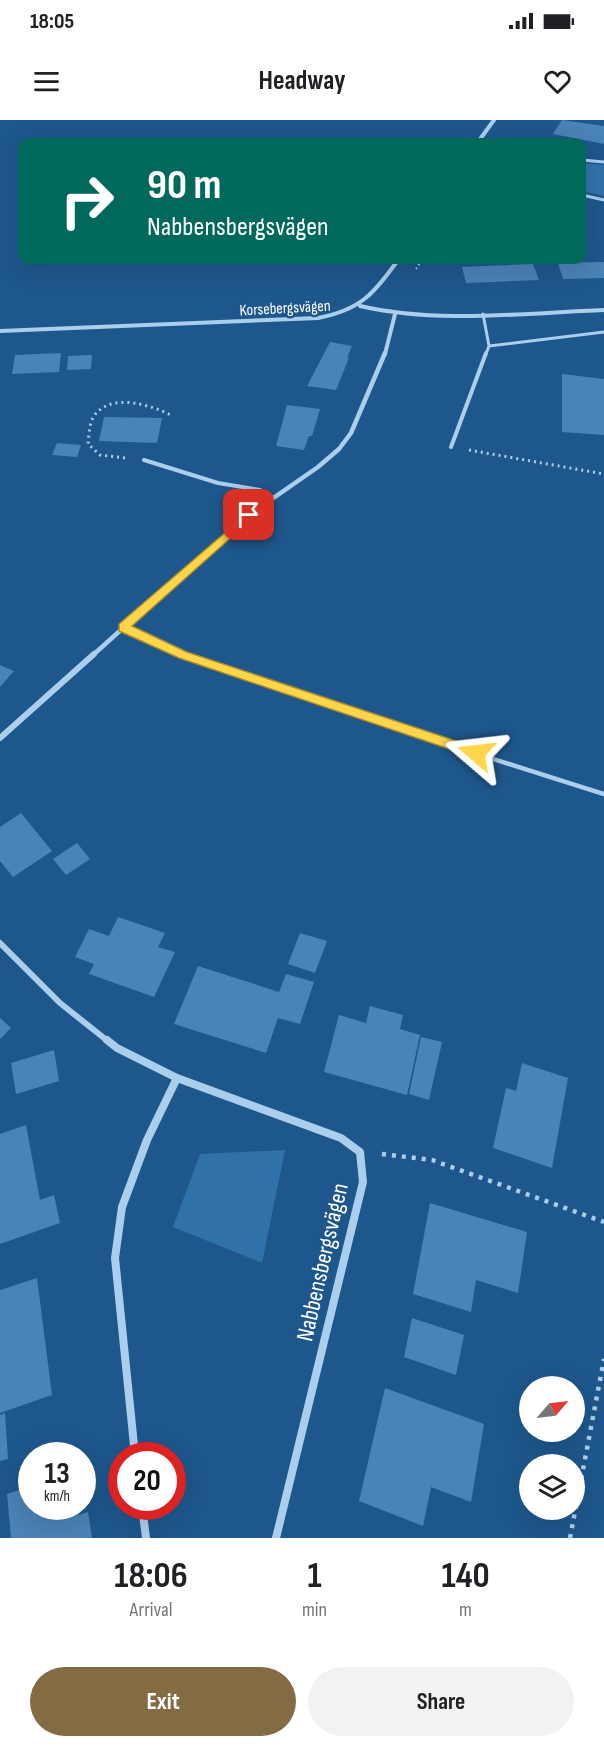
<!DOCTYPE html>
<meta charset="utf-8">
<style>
body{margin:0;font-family:"Sofia Sans Condensed",sans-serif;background:#f2f2f2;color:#202124;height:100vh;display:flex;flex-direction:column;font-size:22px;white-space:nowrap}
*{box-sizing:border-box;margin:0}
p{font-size:20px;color:#757577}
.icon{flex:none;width:33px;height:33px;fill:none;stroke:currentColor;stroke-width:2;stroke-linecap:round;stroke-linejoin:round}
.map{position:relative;height:1418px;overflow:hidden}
.drawer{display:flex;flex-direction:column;background:#fff;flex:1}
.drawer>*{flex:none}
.top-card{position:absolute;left:18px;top:18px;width:568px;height:126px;border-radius:12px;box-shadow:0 6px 24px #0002;background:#00695c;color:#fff;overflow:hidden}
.needle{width:39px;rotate:62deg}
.buttons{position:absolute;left:519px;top:1256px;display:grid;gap:12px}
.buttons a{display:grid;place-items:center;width:66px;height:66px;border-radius:50%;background:#fff;box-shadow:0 6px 24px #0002;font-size:30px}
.speed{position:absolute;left:18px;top:1322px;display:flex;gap:12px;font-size:30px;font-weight:700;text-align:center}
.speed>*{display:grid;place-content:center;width:78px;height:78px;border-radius:50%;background:#fff;box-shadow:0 6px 24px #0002;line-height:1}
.speed small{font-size:15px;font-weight:400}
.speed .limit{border:9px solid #d22;background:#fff;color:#111}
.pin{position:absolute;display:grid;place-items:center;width:51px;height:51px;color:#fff;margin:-26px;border-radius:12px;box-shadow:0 3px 9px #0006}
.me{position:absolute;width:66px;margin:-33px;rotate:287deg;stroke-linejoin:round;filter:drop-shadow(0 0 4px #0008)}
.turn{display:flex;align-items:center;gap:21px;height:126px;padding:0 30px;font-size:27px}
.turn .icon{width:78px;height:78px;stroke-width:2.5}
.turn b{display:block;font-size:42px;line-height:51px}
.eta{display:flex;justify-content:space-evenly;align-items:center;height:102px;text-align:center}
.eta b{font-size:36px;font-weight:700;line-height:42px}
.button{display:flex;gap:12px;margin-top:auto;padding:12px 30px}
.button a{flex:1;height:69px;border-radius:36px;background:#836b44;color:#fff;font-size:24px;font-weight:700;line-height:69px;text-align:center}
.button a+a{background:#f2f2f2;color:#202124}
.status{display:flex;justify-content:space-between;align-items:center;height:42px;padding:0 30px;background:#fff;direction:ltr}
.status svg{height:16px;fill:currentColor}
header{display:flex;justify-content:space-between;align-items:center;height:78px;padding:0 30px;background:#fff;font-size:27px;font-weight:700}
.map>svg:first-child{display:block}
.green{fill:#3171aa}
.building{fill:#4a83b6}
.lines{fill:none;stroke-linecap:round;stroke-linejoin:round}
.path-far2{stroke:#abceec;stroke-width:2;stroke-dasharray:1.5 3;stroke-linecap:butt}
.path-far1{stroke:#abceec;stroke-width:3;stroke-dasharray:2 4;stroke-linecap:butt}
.path{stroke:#abceec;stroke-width:4.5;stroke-dasharray:4 6;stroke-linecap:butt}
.service-far2{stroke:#abceec;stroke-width:3}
.service-far1{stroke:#abceec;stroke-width:4}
.service{stroke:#abceec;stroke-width:4.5}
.minor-far3{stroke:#abceec;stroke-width:4}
.minor-far2{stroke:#abceec;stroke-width:4.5}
.minor-far1{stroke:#abceec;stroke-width:6}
.minor{stroke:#abceec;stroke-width:8}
.route{fill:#ffd54a;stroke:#a68a30;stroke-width:1.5}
.labels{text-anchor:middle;stroke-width:5;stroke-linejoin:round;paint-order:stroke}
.far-street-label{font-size:16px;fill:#fff;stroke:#1e578c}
.near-street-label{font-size:24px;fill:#fff;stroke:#1e578c}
</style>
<div class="status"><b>18:05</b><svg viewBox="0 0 49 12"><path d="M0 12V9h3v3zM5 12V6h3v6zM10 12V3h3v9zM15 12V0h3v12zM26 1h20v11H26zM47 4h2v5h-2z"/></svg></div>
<header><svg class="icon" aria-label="menu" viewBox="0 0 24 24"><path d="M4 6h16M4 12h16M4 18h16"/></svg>Headway<svg class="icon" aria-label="heart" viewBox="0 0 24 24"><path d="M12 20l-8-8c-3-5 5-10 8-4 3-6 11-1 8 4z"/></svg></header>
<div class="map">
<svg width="604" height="1418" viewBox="0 0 604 1418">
<rect width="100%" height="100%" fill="#1e578c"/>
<!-- green -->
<path class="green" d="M582 43 604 45V76L582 71Z
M285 1030 262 1143 173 1107 200 1034Z"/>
<!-- building -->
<path class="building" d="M562 0 604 6V24L553 14Z
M604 142V158L563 159 558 143Z
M533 144 539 160 466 163 462 147Z
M330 222 352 226 347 238H349L336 270 307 266Z
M61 233 59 252 12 254 15 235Z
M92 235 91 249 67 250 68 236Z
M562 254 604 259V315L562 312Z
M287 285 320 289 312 316H309L304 330 276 326Z
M104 297 162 298 157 323 99 321Z
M57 323 81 325 77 337 52 335Z
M0 545 14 551 0 567Z
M21 693 52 731 13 757 0 741V707Z
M77 723 90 739 66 755 53 739Z
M118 797 165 813 158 827 175 832 154 877 89 854 94 844 75 837 89 809 109 816Z
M300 813 327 821 315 853 288 844Z
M198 846 279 872 286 854 314 862 300 904 278 898 266 933 174 904Z
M370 886 403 895 400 909 420 915 407 975 324 952 339 895 366 903Z
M0 898 11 908 0 919Z
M421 917 442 922 429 980 409 974Z
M54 930 59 961 16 974 11 943Z
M522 943 568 958 552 1048 493 1028 506 968 516 971Z
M26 1005 40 1080 54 1075 60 1103 0 1124V1014Z
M430 1083 527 1112 518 1173 476 1160 471 1192 413 1174Z
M37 1158 52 1275 0 1293V1170Z
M412 1198 464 1215 456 1255 404 1237Z
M385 1268 484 1304 471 1382 431 1367 423 1406 359 1381Z
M5 1293 8 1339 0 1341V1295Z
M32 1366V1386H78L79 1395 88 1392 92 1418H11L7 1374Z"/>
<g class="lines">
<!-- path-far2 -->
<path class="path-far2" d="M502 20 512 22
M416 149 422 140"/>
<!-- path-far1 -->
<path class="path-far1" d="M469 330 604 354
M125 338 100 335 88 324C89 315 89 304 94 296 111 272 150 285 171 295"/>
<!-- path -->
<path class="path" d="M382 1034 432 1040 604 1102
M570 1418 604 1239"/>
<!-- service-far2 -->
<path class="service-far2" d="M582 40 604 42
M582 75 604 80
M483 194 489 226 604 212
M486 234 489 226"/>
<!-- service-far1 -->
<path class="service-far1" d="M451 327 486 233
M144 340 218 363 260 370 273 378
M124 507 183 535"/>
<!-- service -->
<path class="service" d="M180 534 411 613 604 674"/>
<!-- minor-far3 -->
<path class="minor-far3" d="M478 22 494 0
M360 186C439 204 523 193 604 190
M0 211 318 198C360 190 374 174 398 140
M385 234 395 194"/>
<!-- minor-far2 -->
<path class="minor-far2" d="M93 535 249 395 318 347 339 329 351 313 385 233"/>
<!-- minor-far1 -->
<path class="minor-far1" d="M0 618 94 534
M0 823 60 883 109 922"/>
<!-- minor -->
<path class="minor" d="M107 920 117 928 177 958 341 1018 360 1032 363 1062 276 1418
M135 1335 115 1138 122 1087 147 1020 177 958
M142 1386 146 1418"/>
</g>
<!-- route -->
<path class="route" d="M249 392 253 393V398L132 506 187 532 481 629 482 633 481 637 476 638 179 538 119 511V504Z"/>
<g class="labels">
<!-- far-street labels -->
<g class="far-street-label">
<text transform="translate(285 187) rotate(-3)" y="6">Korsebergsvägen</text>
</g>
<!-- near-street labels -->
<g class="near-street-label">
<text transform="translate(322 1142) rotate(-77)" y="8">Nabbensbergsvägen</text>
</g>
</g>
</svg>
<div class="buttons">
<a><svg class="needle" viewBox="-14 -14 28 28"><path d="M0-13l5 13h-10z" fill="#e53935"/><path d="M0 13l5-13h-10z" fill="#757577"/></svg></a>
<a><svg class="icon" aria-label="layers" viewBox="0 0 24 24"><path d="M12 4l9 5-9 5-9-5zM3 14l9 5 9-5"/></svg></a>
</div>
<div class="speed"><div>13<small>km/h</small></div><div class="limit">20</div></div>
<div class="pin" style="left:249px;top:395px;background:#d93025"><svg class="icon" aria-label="arrive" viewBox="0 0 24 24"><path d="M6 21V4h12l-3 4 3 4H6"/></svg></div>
<svg class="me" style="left:476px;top:633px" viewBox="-20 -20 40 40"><path d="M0-17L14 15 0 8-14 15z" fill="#ffd54a" stroke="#fff" stroke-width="4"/></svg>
<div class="top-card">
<div class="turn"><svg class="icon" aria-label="right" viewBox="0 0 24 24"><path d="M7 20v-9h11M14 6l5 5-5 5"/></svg><div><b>90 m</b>Nabbensbergsvägen</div></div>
</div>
</div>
<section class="drawer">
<div class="eta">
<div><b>18:06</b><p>Arrival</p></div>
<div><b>1</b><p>min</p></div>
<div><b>140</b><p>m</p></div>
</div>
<div class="button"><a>Exit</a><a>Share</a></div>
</section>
